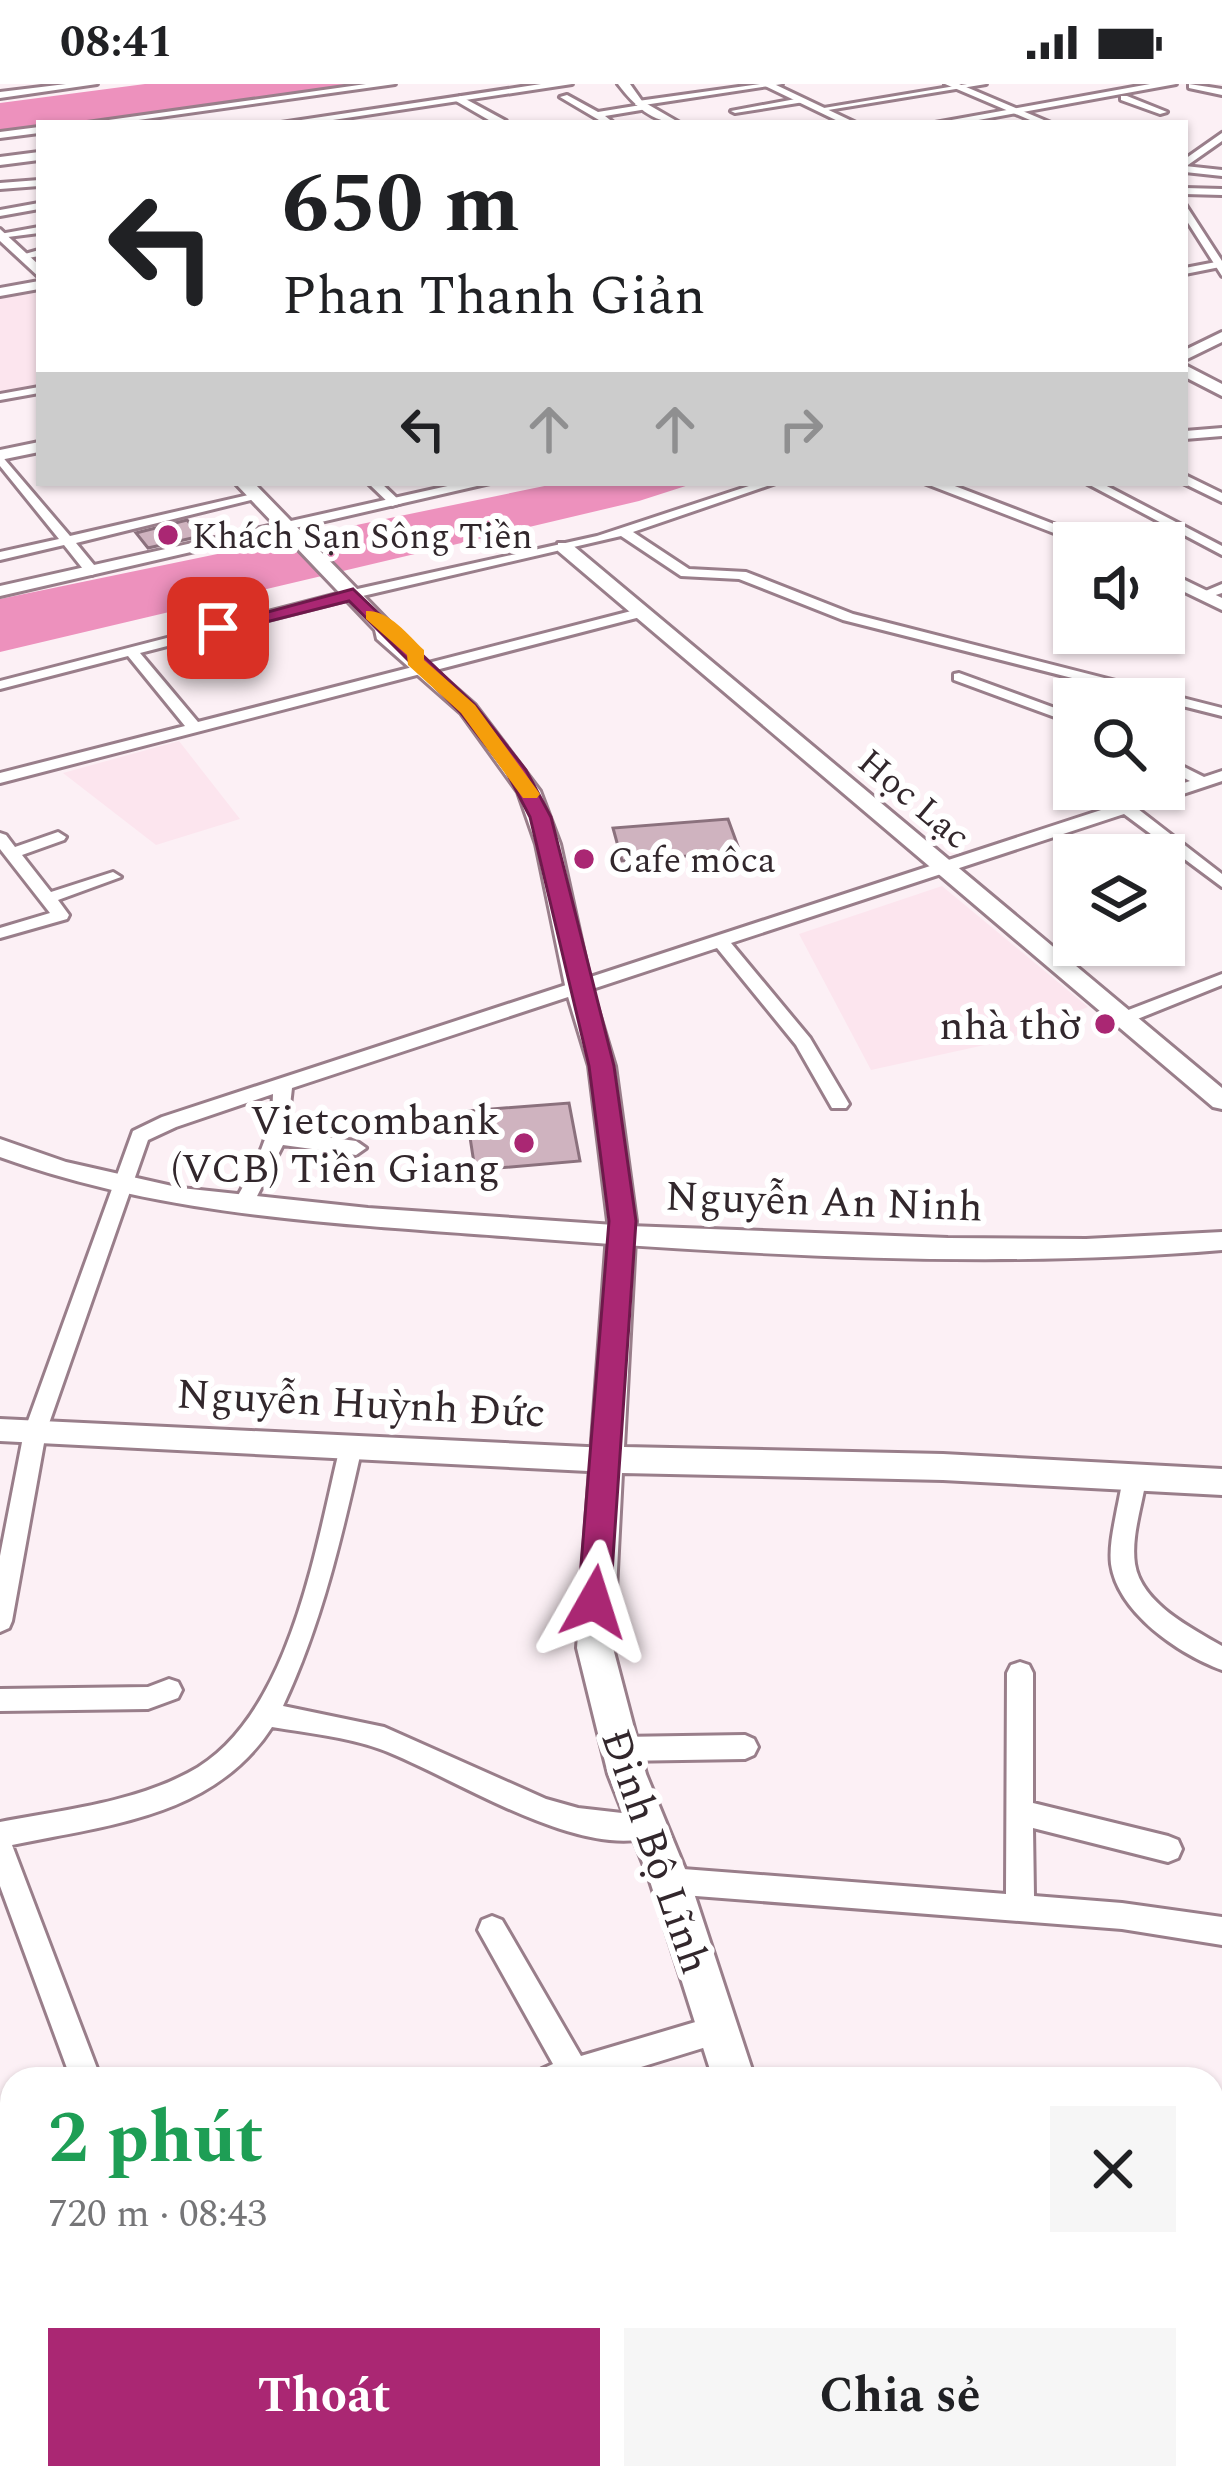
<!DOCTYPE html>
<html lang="vi">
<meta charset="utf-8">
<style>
body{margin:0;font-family:Spectral,serif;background:#f6f6f6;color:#202124;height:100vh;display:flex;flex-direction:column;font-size:45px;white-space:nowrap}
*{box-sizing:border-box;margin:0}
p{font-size:39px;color:#757577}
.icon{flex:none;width:66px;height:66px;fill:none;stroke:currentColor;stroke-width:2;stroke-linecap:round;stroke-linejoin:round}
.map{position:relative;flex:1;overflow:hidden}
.side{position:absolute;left:0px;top:1983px;width:1224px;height:423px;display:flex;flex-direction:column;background:#fff;border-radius:36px 36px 0 0;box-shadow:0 3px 9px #0004}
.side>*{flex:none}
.banner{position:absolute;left:36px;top:36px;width:1152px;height:366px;border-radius:0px;box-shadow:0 3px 9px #0004;background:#fff;color:#202124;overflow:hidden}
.buttons{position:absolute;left:1053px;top:438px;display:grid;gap:24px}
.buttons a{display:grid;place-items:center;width:132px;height:132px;border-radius:0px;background:#fff;box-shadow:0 3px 9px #0004;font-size:60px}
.pin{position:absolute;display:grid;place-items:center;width:102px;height:102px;color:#fff;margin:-51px;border-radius:24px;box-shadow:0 6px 18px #0006}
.me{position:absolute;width:132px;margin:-66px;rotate:6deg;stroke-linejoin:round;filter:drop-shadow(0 0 9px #0008)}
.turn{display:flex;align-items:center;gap:42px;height:252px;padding:0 48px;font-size:54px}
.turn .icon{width:156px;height:156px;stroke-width:2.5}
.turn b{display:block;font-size:84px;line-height:102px}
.lanes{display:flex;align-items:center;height:114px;padding:0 48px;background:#0003;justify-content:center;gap:60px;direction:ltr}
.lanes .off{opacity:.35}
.round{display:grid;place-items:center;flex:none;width:126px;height:126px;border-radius:0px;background:#f6f6f6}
.summary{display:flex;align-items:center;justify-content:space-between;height:204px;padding:0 48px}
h1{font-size:72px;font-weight:700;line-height:90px;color:#1e9e55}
.action{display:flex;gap:24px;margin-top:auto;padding:24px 48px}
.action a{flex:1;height:138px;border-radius:0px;background:#aa2773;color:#fff;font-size:48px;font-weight:700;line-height:138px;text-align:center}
.action a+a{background:#f6f6f6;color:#202124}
.status{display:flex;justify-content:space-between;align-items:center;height:84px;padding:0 60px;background:#fff;direction:ltr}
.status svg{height:33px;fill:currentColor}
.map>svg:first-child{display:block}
.built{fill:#fce5ee}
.water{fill:#ed91bd}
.building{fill:#cfb3bf;stroke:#8b717d;stroke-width:3}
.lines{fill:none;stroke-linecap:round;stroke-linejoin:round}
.minor-casing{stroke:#997e8a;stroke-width:6}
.tertiary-casing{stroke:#997e8a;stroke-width:6}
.secondary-casing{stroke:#997e8a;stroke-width:6}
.minor{fill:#fff;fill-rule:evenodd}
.tertiary{fill:#fff;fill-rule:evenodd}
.secondary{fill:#fff;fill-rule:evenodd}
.route{fill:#aa2773;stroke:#6e194b;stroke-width:3}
.slow{fill:#f59e0b}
.poi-dot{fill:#aa2773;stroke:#fff;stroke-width:4.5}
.labels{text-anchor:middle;stroke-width:12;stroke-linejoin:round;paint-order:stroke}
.far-poi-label{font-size:36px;fill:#32272c;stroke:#fff;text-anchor:start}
.far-street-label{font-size:36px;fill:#32272c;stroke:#fff}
.poi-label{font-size:42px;fill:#32272c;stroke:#fff;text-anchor:end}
.street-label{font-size:42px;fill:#32272c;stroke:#fff}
</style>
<div class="status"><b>08:41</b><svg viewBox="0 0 49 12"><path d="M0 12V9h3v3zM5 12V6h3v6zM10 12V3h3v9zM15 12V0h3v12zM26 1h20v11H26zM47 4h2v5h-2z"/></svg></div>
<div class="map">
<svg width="1222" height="2405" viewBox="0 0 1222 2405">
<rect width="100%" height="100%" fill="#fcf0f5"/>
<!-- built -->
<path class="built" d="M39 208V301L0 308V215Z
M179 657 240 735 156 761 63 689Z
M942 802 1088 923 1003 957 871 986 799 850Z"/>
<!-- water -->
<path class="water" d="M145 0H368L0 48V19Z
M559 399H695L639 417 0 568V515Z"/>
<!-- building -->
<path class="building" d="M187 436 201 452 148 464 136 449Z
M728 735 740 768 622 777 613 744Z
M569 1019 580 1077 475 1086 466 1027Z"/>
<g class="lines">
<!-- minor casing -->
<g class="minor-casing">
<path id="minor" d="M760 0H782L644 21 647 25 605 32 614 39H604L560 13 567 11 598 28 641 21H635L638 17Z
M967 0H986L822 27 818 25Z
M1121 12H1127L1167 28 1160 30 1121 16Z
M801 14 804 18 735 29 731 27Z
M1185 82 1222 86V92L1185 88Z
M39 96V102L0 105V99Z
M1185 104 1222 105V111L1185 110Z
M39 119V125L0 132V126Z
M39 143V149L0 154V150Z
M39 166V172L23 175 18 172Z
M1216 178 1220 183 1185 190V184Z
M39 303V309L0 316V310Z
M1222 344V352L1185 355V347Z
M0 370 70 452 257 409 263 413 76 459 99 487 92 491 87 490 64 461 0 476V468L59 455 0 382Z
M1185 391 1222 409V418L1183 399Z
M368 399H381L402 419 392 422Z
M758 399H776L633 448 689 485 746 488 853 530 1222 624V632L843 536 739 495 681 492 621 452 354 514 140 569 198 638 643 524 650 528 648 531 0 699V689L185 642 128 572 0 605V597L353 506 597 452Z
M1086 399H1101L1222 462V471Z
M1222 500V509L1203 515 1196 511Z
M959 589 1074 631V640L954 596V590Z
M1164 673 1204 693 1222 687V697L1138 725 1222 790V803L1124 730 731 859 810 954 849 1020 846 1024H832L796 961 717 864 292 1004 287 1048 356 1057 366 1064 356 1071 283 1061 251 1124H237L234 1119C253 1084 273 1051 273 1010L176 1043 148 1056 46 1348 12 1537 9 1544 0 1548V1472L24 1348 133 1047 162 1033 1190 697 1164 684Z
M58 748 66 753 64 756 22 771 51 808 113 788 121 793 58 816 69 831 67 835 0 854V844L50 829 0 765V749L6 751 15 763Z
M1222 890V901L1130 938H1118L1115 934 1118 930Z
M351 1354 359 1357 362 1363C342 1452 322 1539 283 1622L384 1643 546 1715 578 1724 657 1733 661 1742 657 1751C583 1780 451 1691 380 1665 346 1653 308 1649 272 1643 214 1733 108 1741 12 1761L101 1995H71L0 1802V1738C62 1726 131 1719 188 1689 289 1637 315 1466 340 1363L343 1357Z
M1134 1386 1142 1388 1146 1395C1142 1422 1131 1452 1135 1480 1141 1519 1191 1544 1222 1562V1586C1179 1570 1118 1529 1111 1480 1109 1462 1114 1442 1117 1425 1120 1412 1121 1400 1126 1388Z
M1020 1578 1029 1581 1033 1589V1719L1168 1752 1178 1756 1182 1765 1178 1774 1168 1778 1033 1744 1034 1812 1122 1819 1222 1833V1861L1122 1845 670 1810 660 1806 656 1797 660 1788 670 1784 1006 1810 1007 1589 1011 1581Z
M169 1595 178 1598 182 1606 178 1614 148 1625 0 1627V1605L148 1603Z
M745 1651 754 1655 758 1663 754 1671 745 1675 620 1677 611 1673 607 1665 611 1657 620 1653Z
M492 1832 502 1836 581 1972 719 1931 729 1936 734 1946 729 1956 602 1995H537L542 1985 553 1980 478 1846 482 1836Z
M12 2061V2092L0 2097V2066Z
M9 2382 12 2394H24V2405H0V2386Z
M400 2394H434L429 2405H395Z"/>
</g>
<!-- tertiary casing -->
<g class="tertiary-casing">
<path id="tertiary" d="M66 0H97L0 14V8Z
M366 0H395L117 39H87Z
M761 0H774L856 39H842Z
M945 0H959L1051 39H1037Z
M1189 0 1222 5V11L1189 4Z
M460 12 506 37 507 39H494L456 17Z
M39 43V49L0 54V48Z
M1222 49V57L1185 83V75Z
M1185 120 1222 177V192L1185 134Z
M1222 248V258L1185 276V266Z
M461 399H490L0 512V502Z
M924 399H947L1103 459H1080Z
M558 459H570L1222 1004V1025L1213 1023 558 467Z
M1164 486 1222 514V526L1164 498Z
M0 1055 66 1078 181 1104 368 1124 629 1142 948 1154 1086 1155 1222 1148V1166C984 1186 740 1170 502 1152 331 1139 163 1132 0 1073Z
M0 1335 608 1364 618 1368 623 1376 618 1384 608 1388 0 1357Z"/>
</g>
<!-- secondary casing -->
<g class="secondary-casing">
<path id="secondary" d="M541 0H572L313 39H281Z
M618 0H630L642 17 680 39C652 39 634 21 618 0Z
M1150 0H1176L962 39H935Z
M39 68V76L0 81V73Z
M0 145 39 181V193L0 157Z
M39 197V205L0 212V204Z
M1185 281 1222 300V312L1185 293Z
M39 358V368L0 376V366Z
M235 399H254L392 541 394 550 475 621 540 707 560 760 592 906 615 982 636 1137 624 1363 943 1370 1222 1385V1411L943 1396 622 1389 613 1564 646 1690 690 1797 755 1995H713L650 1797 608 1690 577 1564 608 1137 589 982 566 906 536 760 518 708 461 629 377 555 375 546Z
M837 2394H885L889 2405H841Z"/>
</g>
<!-- minor -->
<use href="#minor" class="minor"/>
<!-- tertiary -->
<use href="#tertiary" class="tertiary"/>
<!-- secondary -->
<use href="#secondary" class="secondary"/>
</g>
<!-- route -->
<path class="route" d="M353 505 475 621 526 686 551 733 614 982 636 1137 610 1518 605 1528H583L578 1518 609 1137 589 982 530 733 506 687 461 629 349 517 218 550 209 544Z"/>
<!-- slow -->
<path class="slow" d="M366 527C389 526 408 551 424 566V576L475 621 540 710 537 714H523L461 629 408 581 407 571 366 535Z"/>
<!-- markers -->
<g class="poi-dot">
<circle cx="168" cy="451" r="12"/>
<circle cx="584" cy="775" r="12"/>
<circle cx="1105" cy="940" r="12"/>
<circle cx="524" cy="1059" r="12"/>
</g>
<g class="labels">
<!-- far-poi labels -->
<g class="far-poi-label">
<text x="192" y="464">Khách Sạn Sông Tiền</text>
<text x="608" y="788">Cafe môca</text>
</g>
<!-- far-street labels -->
<g class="far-street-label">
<text transform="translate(915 714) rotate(40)" y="13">Học Lạc</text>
</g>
<!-- poi labels -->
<g class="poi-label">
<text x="1081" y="955">nhà thờ</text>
<text x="500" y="1050">Vietcombank<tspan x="500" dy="48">(VCB) Tiền Giang</tspan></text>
</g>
<!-- street labels -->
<g class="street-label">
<text transform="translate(824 1116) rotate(2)" y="15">Nguyễn An Ninh</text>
<text transform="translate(361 1318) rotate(3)" y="15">Nguyễn Huỳnh Đức</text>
<text transform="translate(657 1767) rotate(71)" y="15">Đinh Bộ Lĩnh</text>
</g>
</g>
</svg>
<div class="buttons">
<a><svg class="icon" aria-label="sound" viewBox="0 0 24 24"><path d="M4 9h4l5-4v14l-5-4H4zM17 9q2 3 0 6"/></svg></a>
<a><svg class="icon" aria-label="search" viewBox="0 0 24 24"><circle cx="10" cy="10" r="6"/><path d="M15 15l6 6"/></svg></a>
<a><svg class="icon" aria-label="layers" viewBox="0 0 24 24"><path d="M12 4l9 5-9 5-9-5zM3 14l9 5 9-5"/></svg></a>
</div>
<div class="pin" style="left:218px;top:544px;background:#d93025"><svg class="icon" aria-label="arrive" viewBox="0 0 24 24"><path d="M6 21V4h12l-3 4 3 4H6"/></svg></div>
<svg class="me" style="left:594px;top:1518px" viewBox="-20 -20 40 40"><path d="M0-17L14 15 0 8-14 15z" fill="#aa2773" stroke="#fff" stroke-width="4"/></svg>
<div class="banner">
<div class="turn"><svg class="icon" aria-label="left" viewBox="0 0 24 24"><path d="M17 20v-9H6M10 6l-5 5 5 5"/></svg><div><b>650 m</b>Phan Thanh Giản</div></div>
<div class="lanes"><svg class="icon" aria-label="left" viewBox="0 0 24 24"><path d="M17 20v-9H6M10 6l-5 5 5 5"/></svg><svg class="icon off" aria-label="ahead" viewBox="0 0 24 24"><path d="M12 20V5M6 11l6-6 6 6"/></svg><svg class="icon off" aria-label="ahead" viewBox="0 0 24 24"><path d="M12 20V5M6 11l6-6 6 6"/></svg><svg class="icon off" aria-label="right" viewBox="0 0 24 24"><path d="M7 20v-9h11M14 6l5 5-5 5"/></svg></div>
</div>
<section class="side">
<div class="summary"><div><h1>2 phút</h1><p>720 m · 08:43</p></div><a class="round"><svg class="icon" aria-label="close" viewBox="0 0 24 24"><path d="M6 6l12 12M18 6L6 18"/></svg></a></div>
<div class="action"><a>Thoát</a><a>Chia sẻ</a></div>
</section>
</div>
